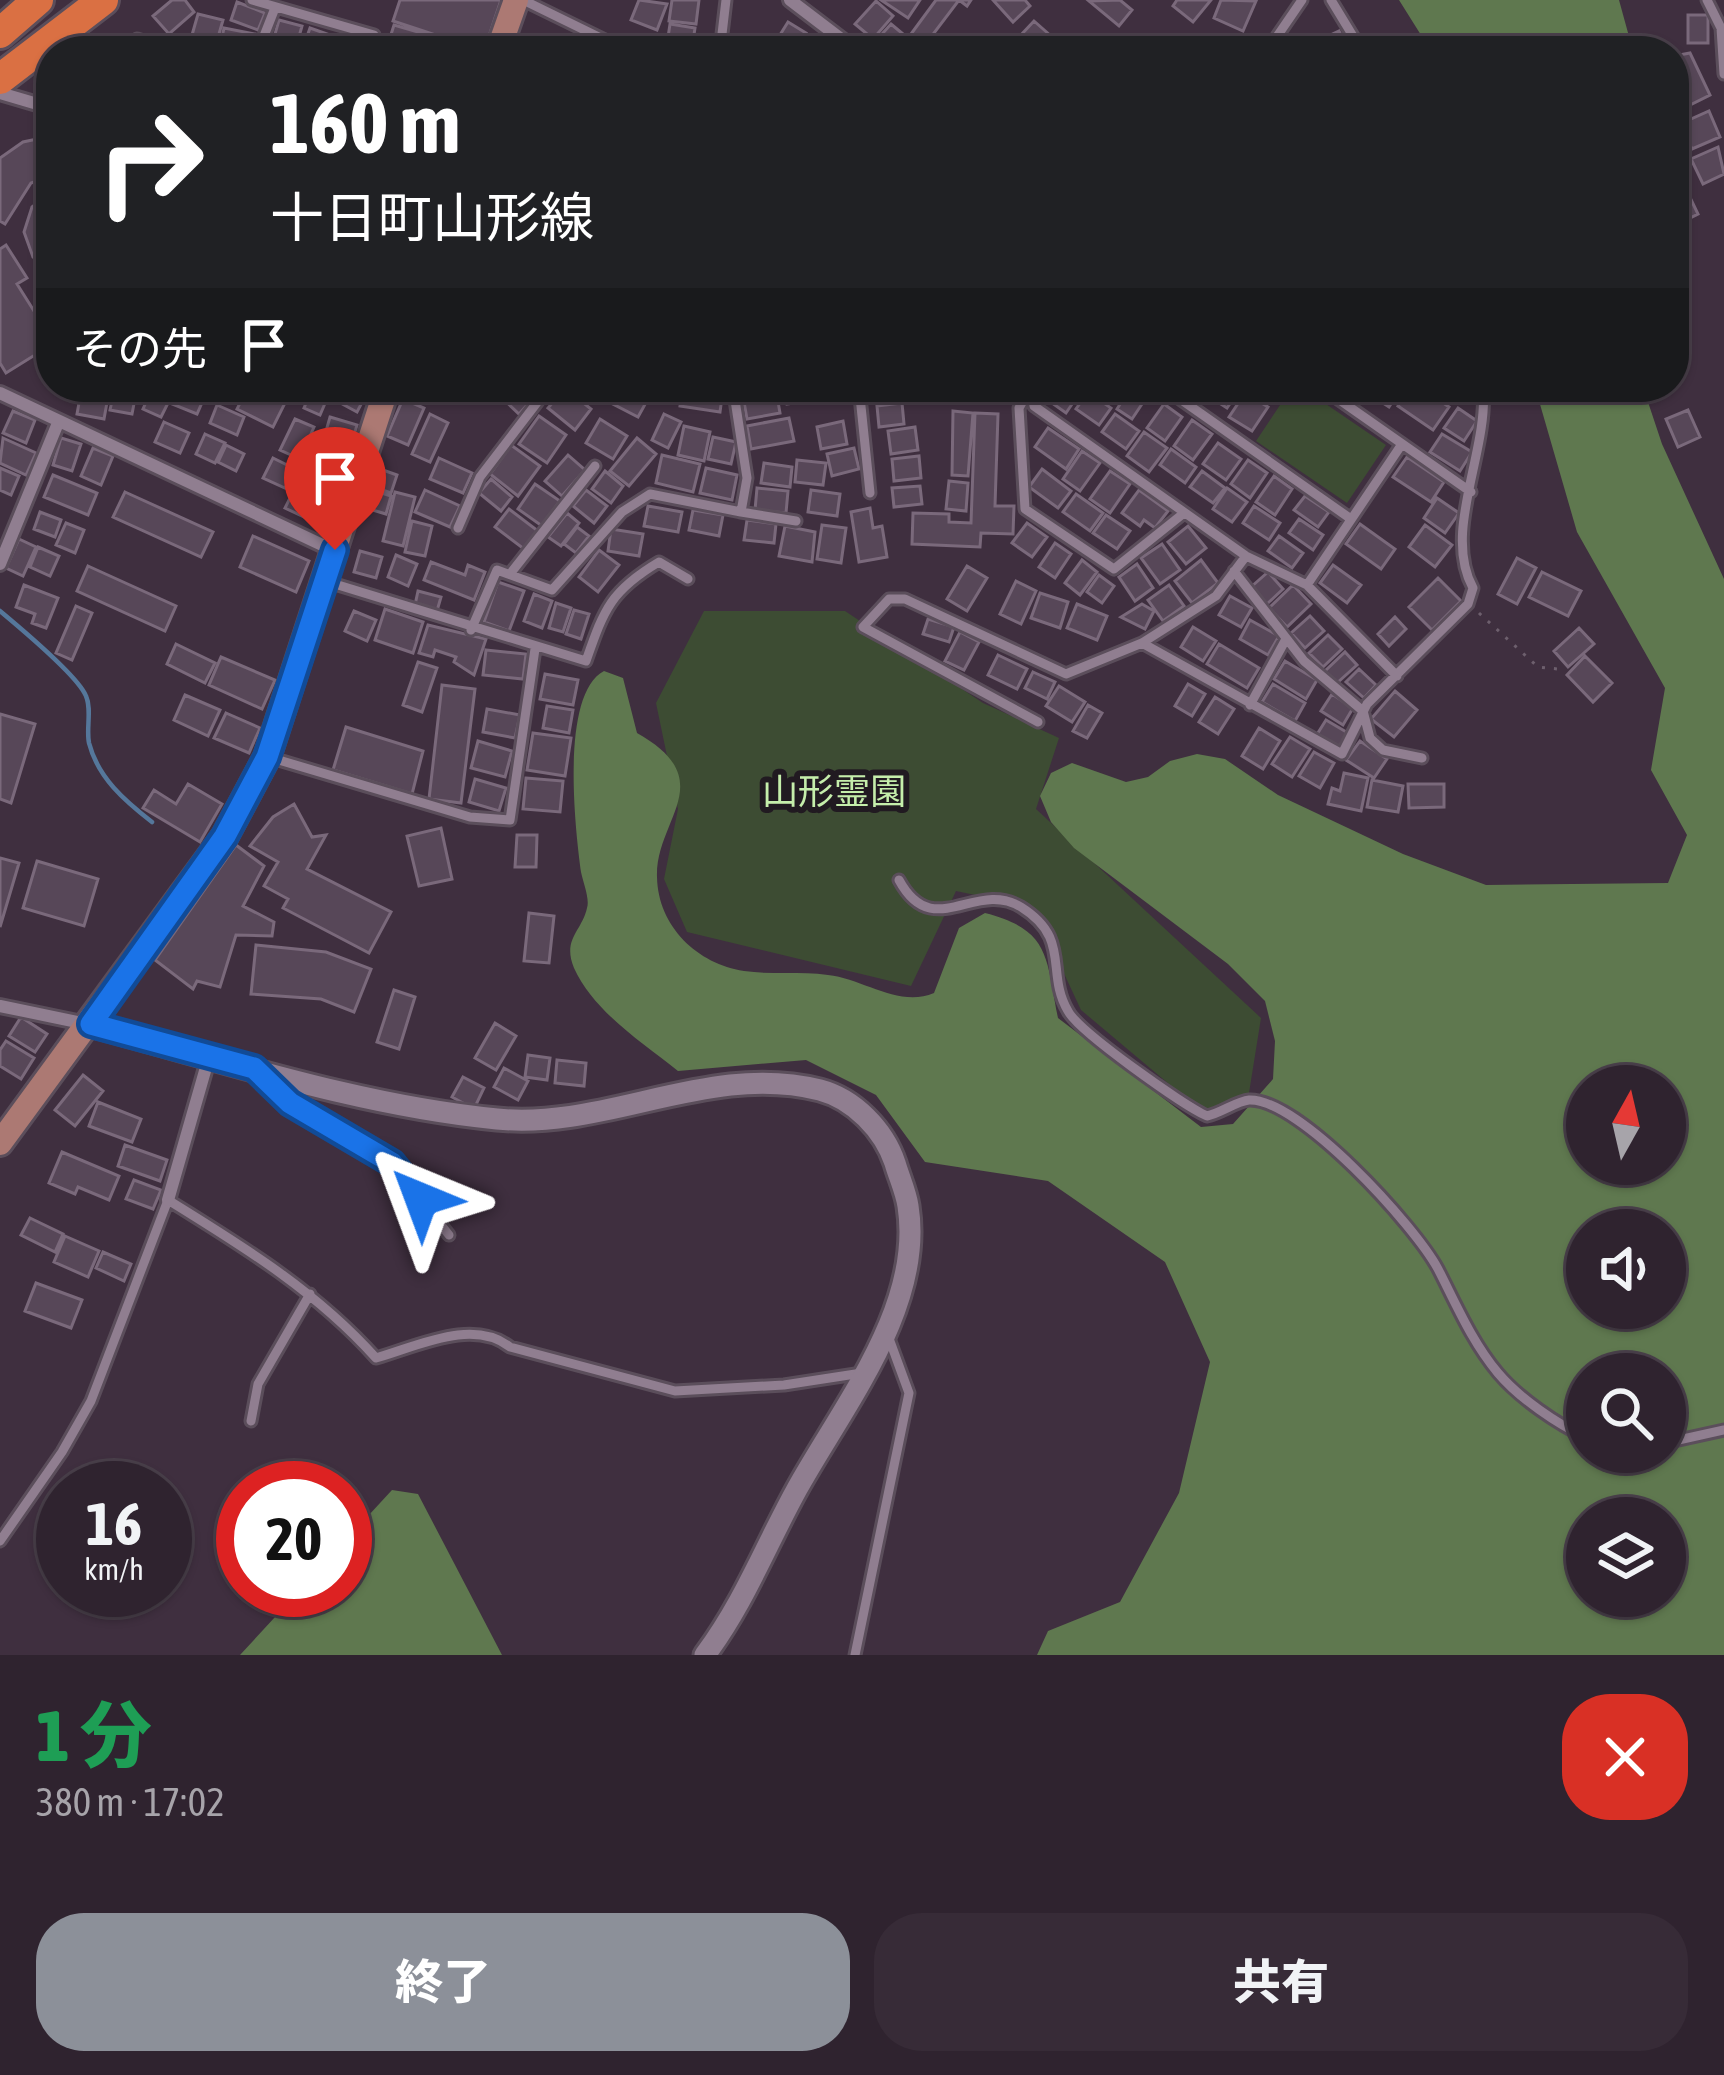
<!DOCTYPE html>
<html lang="ja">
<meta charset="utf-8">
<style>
body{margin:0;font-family:"Asap Condensed","Noto Sans JP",sans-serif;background:#372b37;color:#f1f3f6;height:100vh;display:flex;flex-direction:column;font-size:45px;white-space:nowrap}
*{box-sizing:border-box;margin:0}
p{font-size:39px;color:#a7a4aa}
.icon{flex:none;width:66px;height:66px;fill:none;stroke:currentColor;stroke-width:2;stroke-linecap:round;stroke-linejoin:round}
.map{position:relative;height:1655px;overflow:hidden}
.side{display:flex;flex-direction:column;background:#2f232f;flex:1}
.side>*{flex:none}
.top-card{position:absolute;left:36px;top:36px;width:1653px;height:366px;border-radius:48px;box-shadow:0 3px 9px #0004,0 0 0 3px #4a404b;background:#202124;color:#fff;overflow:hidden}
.needle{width:78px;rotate:8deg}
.tools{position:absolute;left:1566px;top:1065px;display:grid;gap:24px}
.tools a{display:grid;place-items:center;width:120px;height:120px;border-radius:50%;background:#2f232f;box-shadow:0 3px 9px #0004,0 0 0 3px #4a404b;font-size:60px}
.speed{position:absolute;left:36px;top:1461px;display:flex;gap:24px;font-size:60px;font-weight:700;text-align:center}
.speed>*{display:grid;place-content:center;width:156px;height:156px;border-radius:50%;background:#2f232f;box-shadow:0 3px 9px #0004,0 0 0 3px #4a404b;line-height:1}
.speed small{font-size:30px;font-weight:400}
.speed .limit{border:18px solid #d22;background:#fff;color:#111}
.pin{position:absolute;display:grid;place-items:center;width:102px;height:102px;color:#fff;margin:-123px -51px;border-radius:50% 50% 50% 0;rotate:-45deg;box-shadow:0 0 12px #0007}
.pin .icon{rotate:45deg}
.me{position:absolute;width:132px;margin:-66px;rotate:316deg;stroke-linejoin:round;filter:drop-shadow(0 0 9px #0008)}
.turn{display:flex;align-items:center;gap:42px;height:252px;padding:0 36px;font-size:54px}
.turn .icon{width:156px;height:156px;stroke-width:2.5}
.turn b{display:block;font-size:84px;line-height:102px}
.then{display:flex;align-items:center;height:114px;padding:0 36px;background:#0003;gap:24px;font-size:45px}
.round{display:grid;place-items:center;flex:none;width:126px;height:126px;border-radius:48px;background:#372b37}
.overview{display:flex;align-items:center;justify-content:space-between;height:204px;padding:0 36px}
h1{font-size:72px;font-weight:800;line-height:90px;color:#1e9e55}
.button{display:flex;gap:24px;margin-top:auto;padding:24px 36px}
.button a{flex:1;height:138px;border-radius:48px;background:#8c9099;color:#fff;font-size:48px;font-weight:800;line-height:138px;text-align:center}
.button a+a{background:#372b37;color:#f1f3f6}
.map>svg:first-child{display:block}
.green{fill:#3d4c33}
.forest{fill:#5f784f;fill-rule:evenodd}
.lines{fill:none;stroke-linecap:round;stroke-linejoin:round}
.stream{stroke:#55779b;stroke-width:4.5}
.building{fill:#574758;stroke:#7a697b;stroke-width:3}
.service-casing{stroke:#5b4e5b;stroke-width:15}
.minor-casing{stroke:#5b4e5b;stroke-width:18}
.tertiary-casing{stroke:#5b4e5b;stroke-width:27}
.secondary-casing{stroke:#5b4e5b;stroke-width:30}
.trunk-casing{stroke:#5b4e5b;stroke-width:36}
.path{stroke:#6d5f6d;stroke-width:3;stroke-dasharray:3 9;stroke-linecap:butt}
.service{stroke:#907e90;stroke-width:9}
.minor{stroke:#907e90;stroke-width:12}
.tertiary{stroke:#907e90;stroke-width:21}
.secondary{stroke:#ac7973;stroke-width:24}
.trunk{stroke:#da7043;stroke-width:30}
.route-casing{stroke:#114b97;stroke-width:30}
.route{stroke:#1a73e8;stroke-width:21}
.labels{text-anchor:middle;stroke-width:12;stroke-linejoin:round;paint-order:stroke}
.park-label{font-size:36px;fill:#c5eeab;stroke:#211a21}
</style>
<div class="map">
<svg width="1724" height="1655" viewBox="0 0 1724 1655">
<rect width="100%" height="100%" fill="#3f2f3f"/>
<!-- green -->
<path class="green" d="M1292 387H1301L1386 445 1347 503 1256 441Z
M704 611H845L983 703 1059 738 1036 809 1261 1018 1249 1093 1207 1116 1081 1010 1033 907 956 891 911 986 687 932 664 879 678 809 656 703Z"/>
<!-- forest -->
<path class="forest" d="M1399 0H1619L1633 51H1431Z
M1535 387H1643L1662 444 1724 579V1655H1037L1048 1631 1120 1602 1179 1493 1210 1362 1165 1262 1048 1181 925 1162 876 1095 806 1060 678 1071C642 1042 594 1012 574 968 562 939 582 931 587 908 590 899 583 882 581 872 575 828 560 694 604 671L623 678 637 733C722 781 655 819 657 877 658 927 698 964 744 971 772 975 800 971 828 975 864 979 899 1008 934 993L959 928 985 913C1051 930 1046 958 1058 1018L1201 1127 1233 1124 1273 1079 1275 1041 1265 1001 1228 964 1074 848 1051 822 1040 796 1051 773 1072 763 1126 782 1148 777 1170 761 1197 754 1225 759 1278 795 1403 854 1486 885 1668 883 1687 835 1651 770 1665 688 1577 532ZM1587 1086H1665V1164H1587ZM1587 1230H1665V1308H1587ZM1587 1374H1665V1452H1587ZM1587 1518H1665V1596H1587Z
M392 1490 418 1494 502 1655H240L300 1590H345V1541Z"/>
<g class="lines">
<!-- stream -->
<path class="stream" d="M0 611C18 626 78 676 86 696 92 709 86 729 89 743 98 778 125 801 152 822"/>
</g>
<!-- building -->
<path class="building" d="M172 0H185L194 12 169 34 153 16Z
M400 0H501L484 51 393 21Z
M639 0 667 4 657 30 631 20Z
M672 0H699L696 24 669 21Z
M881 0H920L908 18Z
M936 0H971L967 6 959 0 925 45 911 34Z
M993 0H1025L1030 6 1013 22Z
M1120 0 1132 10 1119 26 1089 1Z
M1177 0H1211L1193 22 1173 6Z
M1221 0 1256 1 1243 31 1214 18Z
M876 1 893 16 873 39 855 24Z
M237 2 265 13 258 30 231 20Z
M198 14 223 20 217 41 192 35Z
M1688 15H1708V43H1688Z
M279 20 302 26 295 51 271 48Z
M1034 21 1051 36 1037 51H1006Z
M788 22 806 33 795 51H770Z
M670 24 695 28 692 48 667 44Z
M891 24 909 39 899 51H883L874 43Z
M394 25 425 34 420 51 388 44Z
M224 28 255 34 251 51 220 47Z
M310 28 344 40 341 51H302Z
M1339 31 1347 47 1327 51 1322 39Z
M1690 53 1710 95 1690 105 1674 77V56Z
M1709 111 1720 137 1692 149 1680 124Z
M51 136V176L31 183 5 224 0 221V158L23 142Z
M1718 147 1724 174 1703 184 1691 159Z
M1685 187 1698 214 1680 223 1674 192Z
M51 193V270L33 257 24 232 32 207Z
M6 245 27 278 17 284 51 338V345L6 373 0 363V249Z
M115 387 137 388 132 414 110 410Z
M248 387H258L286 401 273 427 237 409Z
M313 387H332L320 415 304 408Z
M340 387 367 393 357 412 333 399Z
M512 387H530L537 394 519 414 502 398Z
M622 387 648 399 638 417 613 404Z
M683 387 723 390 720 412 680 406Z
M784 387H818L820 399 787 404Z
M876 387H915L916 394 877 397Z
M1042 387H1082L1083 388 1066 413 1038 393Z
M1131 387 1150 392 1132 419 1117 409Z
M1213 387H1238L1240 389 1227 408 1207 395Z
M1369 387H1402L1389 407 1366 392Z
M1411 387H1420L1449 407 1433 430 1398 406Z
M179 388 204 398 197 414 172 404Z
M565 388 591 409 575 430 548 408Z
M776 390 780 413 747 419 743 396Z
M151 391 170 399 161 417 143 409Z
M81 392 108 397 104 419 77 414Z
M1088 392 1111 408 1099 425 1076 409Z
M1245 393 1268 407 1252 431 1229 417Z
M403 399 424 408 408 445 387 436Z
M902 403 904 424 879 427 877 406Z
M1164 404 1182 417 1165 441 1147 428Z
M217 405 244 417 237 435 210 423Z
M1458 408 1477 421 1464 441 1444 428Z
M1688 410 1700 437 1678 447 1666 419Z
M13 411 35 420 26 443 3 433Z
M953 411 973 413 968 476 952 475Z
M975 413 998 414 995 506H1014L1013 534 981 533 980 547 912 544 913 513 949 514V522L971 523Z
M430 414 448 423 430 462 412 454Z
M664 414 681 422 668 448 652 440Z
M1115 414 1139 431 1126 449 1102 432Z
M539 416 566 435 547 463 519 444Z
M330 417 357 425 351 446 324 438Z
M789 418 794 441 751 449 747 426Z
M295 419 314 427 300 459 280 450Z
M600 419 627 436 613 459 586 443Z
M1192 420 1212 434 1193 460 1174 446Z
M843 421 847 444 821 449 817 427Z
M164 422 189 433 180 453 155 442Z
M684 426 710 432 704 461 678 455Z
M915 427 918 450 891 454 888 431Z
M1048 428 1079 449 1066 469 1035 447Z
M1144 432 1167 448 1149 472 1127 456Z
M205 434 225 443 215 463 196 454Z
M1442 434 1472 452 1460 471 1430 452Z
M713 437 736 442 731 464 708 459Z
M3 438 36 453 26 475 0 463Z
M61 438 81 444 72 471 53 465Z
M637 438 656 454 629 486 610 471Z
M1218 443 1241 459 1226 480 1203 464Z
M226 445 244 454 236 471 218 462Z
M511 445 540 466 518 496 490 474Z
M93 448 113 456 101 485 81 476Z
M854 448 859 469 832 476 827 454Z
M1171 449 1196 467 1185 483 1160 465Z
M1082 451 1100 463 1080 491 1063 479Z
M568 455 585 470 562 496 545 481Z
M662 455 700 464 693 492 656 483Z
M919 456 921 478 894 481 892 459Z
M1407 457 1444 482 1431 502 1393 477Z
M273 458 295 469 285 488 263 478Z
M439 458 472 473 463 493 430 479Z
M306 460 335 474 325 493 297 479Z
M797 460 826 463 823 485 795 482Z
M1248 460 1267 473 1250 498 1231 484Z
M764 463 792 467 790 487 761 483Z
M0 468 19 476 11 495 0 490Z
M706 468 737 475 732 500 700 493Z
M380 469 397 475 391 493 374 487Z
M1042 469 1071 491 1058 508 1029 487Z
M605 471 623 486 611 503 592 489Z
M1110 471 1130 484 1110 513 1090 499Z
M1202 471 1225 488 1213 503 1190 487Z
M53 475 97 493 88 515 44 497Z
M1274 476 1292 489 1275 515 1256 502Z
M491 479 512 497 501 511 479 493Z
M949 481 968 483 966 511 946 509Z
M297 484 315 493 304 517 285 508Z
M535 484 560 501 542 526 518 509Z
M920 486 922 504 894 507 892 488Z
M757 488 788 491 786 513 755 510Z
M1227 488 1247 502 1232 522 1213 509Z
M372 490 391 496 386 514 366 508Z
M425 490 460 506 450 527 415 512Z
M586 490 607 506 594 523 573 506Z
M811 490 840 494 837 516 808 512Z
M1139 490 1168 511 1155 528 1144 520 1140 526 1122 513Z
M125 492 213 532 201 557 113 517Z
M395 492 415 497 403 546 383 541Z
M1076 494 1103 513 1090 531 1063 512Z
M319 496 338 504 330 521 312 513Z
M1305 496 1329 512 1318 527 1294 510Z
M1437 498 1459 513 1445 533 1424 518Z
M648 506 682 512 678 532 644 526Z
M1254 506 1280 523 1269 540 1243 523Z
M870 508 873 528 882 526 887 557 859 562 851 512Z
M509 509 538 531 524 549 495 527Z
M693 510 723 515 719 536 689 530Z
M40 512 61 520 55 537 34 529Z
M567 513 579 523 561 546 548 537Z
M1106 515 1130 531 1117 549 1093 533Z
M1299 519 1323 535 1313 550 1289 533Z
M747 520 776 524 774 543 744 540Z
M412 521 432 526 425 556 405 552Z
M66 523 84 530 75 553 56 545Z
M1027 523 1047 537 1032 557 1012 543Z
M1360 524 1395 549 1381 569 1346 544Z
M822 525 846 528 841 563 817 559Z
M1425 525 1452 545 1435 567 1409 547Z
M785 526 815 532 812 562 779 556Z
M1188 526 1206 548 1186 564 1168 542Z
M577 527 589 536 576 553 564 544Z
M611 529 643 534 639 556 608 551Z
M253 536 309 561 296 592 240 567Z
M1279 536 1303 553 1292 568 1268 551Z
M19 539 36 547 23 576 6 568Z
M1055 543 1071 554 1055 578 1039 567Z
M1162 544 1180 570 1160 584 1141 558Z
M38 547 59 556 50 576 30 567Z
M599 550 619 565 598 592 579 577Z
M360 551 382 557 376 578 354 572Z
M396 555 417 564 408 586 388 577Z
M1517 558 1536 568 1517 604 1498 594Z
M1082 560 1097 572 1080 595 1065 583Z
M1201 560 1218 583 1192 603 1175 581Z
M431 562 465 575 468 565 485 572 474 600 424 580Z
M1137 564 1153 588 1135 601 1119 577Z
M1333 565 1361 585 1347 603 1320 583Z
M88 566 176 606 165 631 77 591Z
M967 566 987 578 967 611 947 599Z
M1268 572 1283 589 1267 604 1251 587Z
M1542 572 1581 591 1568 616 1529 597Z
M1099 575 1114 586 1102 603 1087 592Z
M1438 578 1461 601 1432 630 1409 607Z
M1016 581 1036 591 1021 624 1000 614Z
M498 582 524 591 509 631 484 622Z
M24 585 58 598 46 628 32 623 35 614 16 607Z
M1169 585 1184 606 1163 621 1148 600Z
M1293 585 1311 604 1287 627 1269 608Z
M418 591 441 597 437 611 415 605Z
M1040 593 1068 602 1060 628 1031 618Z
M534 594 552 601 542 628 524 621Z
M1230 596 1252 608 1241 627 1219 615Z
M556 603 571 608 563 632 549 628Z
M1077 604 1107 616 1097 640 1067 628Z
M1142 604 1154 611 1145 629 1121 617Z
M76 606 92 613 72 660 56 653Z
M385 609 423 622 413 653 375 640Z
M574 610 589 614 581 639 566 634Z
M354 611 376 620 367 641 345 631Z
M1310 616 1324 631 1305 648 1291 633Z
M1395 617 1406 629 1389 646 1378 634Z
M928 619 954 627 949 642 923 634Z
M1250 620 1279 636 1268 655 1240 639Z
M428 625 486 639 474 675 454 662 456 657 435 650 433 657 419 653Z
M1193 627 1216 641 1203 661 1181 647Z
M1579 628 1594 644 1568 667 1554 651Z
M960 632 979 642 964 670 945 661Z
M1328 635 1342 649 1323 667 1309 653Z
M176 644 215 663 205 683 167 664Z
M1219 644 1259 668 1247 688 1207 664Z
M486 650 526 654 523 679 483 675Z
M1345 652 1357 665 1337 683 1325 671Z
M998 655 1027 669 1017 689 988 675Z
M1585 656 1612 683 1593 702 1567 675Z
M221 657 275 680 262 709 209 685Z
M1285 661 1317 680 1306 699 1274 679Z
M418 662 437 668 422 712 403 705Z
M1359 669 1376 685 1364 698 1346 682Z
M1033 672 1055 682 1047 699 1025 688Z
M545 674 578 680 573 705 540 699Z
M1188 684 1205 694 1192 716 1175 706Z
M1273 684 1305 703 1295 721 1262 702Z
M442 685 475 689 461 803 429 799Z
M1059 686 1085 702 1072 722 1046 706Z
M1395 691 1417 710 1394 737 1371 719Z
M1332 694 1353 708 1343 725 1321 711Z
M185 695 220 710 208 736 174 720Z
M1215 697 1234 709 1218 734 1199 722Z
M1088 705 1102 713 1087 738 1073 731Z
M547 706 573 710 569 733 543 728Z
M487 709 520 715 515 738 483 732Z
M226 713 260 728 249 753 214 738Z
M0 714 35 724 11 803 0 799Z
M1326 720 1348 733 1339 749 1316 736Z
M346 727 423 751 412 794 333 770Z
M1259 728 1280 741 1263 769 1242 756Z
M533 733 571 738 565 776 527 770Z
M1290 737 1310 749 1292 777 1272 764Z
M478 741 512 751 505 777 471 768Z
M1360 741 1387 759 1374 778 1346 760Z
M1314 752 1334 763 1320 788 1299 776Z
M1344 773 1368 778 1361 811 1328 804 1332 788 1340 791Z
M526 778 563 781 560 812 523 809Z
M475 779 506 788 499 811 469 802Z
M1372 780 1403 786 1398 812 1367 807Z
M188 784 222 804 200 842 143 808 154 790 176 804Z
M1408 784H1444V807L1409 808Z
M294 804 312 837 326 835 307 869 391 912 369 953 283 908 288 899 264 886 278 862 250 846 273 817Z
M441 828 452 879 419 886 407 836Z
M517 835H537L536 867H515Z
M236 845 264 866 243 906 274 922 272 936 236 935 220 987 197 981 193 989 155 960Z
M0 858 19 863 0 927Z
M37 861 98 879 84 926 23 908Z
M529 913 554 916 549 963 524 961Z
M256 945 326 952 371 969 354 1012 321 999 251 994Z
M394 990 415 997 399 1049 377 1042Z
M21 1017 47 1034 35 1052 9 1036Z
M495 1023 516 1036 496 1070 475 1058Z
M6 1041 34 1058 21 1079 0 1066V1050Z
M528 1055 550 1058 547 1080 525 1077Z
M557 1060 586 1063 584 1086 555 1083Z
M504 1068 528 1081 518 1100 494 1087Z
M83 1075 103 1091 75 1126 55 1110Z
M463 1077 484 1088 474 1109 452 1097Z
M98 1102 141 1119 132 1142 89 1126Z
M125 1145 167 1160 160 1181 118 1166Z
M62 1152 119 1176 109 1200 78 1187 75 1194 49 1183Z
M134 1180 161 1190 153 1209 126 1199Z
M30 1218 63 1234 55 1252 21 1235Z
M65 1236 99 1251 88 1277 54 1262Z
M103 1252 131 1264 124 1281 96 1268Z
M36 1283 82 1300 71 1328 25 1311Z"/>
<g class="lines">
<!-- service casing -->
<g class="service-casing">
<path id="service" d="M252 0 374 35
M523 0 611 43 614 51
M1331 0 1362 51
M1707 0 1721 28 1724 74
M124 51 137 39 176 51
M258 51 275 8
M720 51 726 0
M1267 51 1302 0
M859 387 870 493
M1031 387 1034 406 1246 556 1307 585 1397 676
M1163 387 1351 519
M1321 387 1471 492
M1029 390 1019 408 1025 509 1114 569 1184 513
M741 512 796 521
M458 528 480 477 549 387
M1234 571 1304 661 1363 711 1370 738 1383 750 1422 758
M510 574 595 466
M325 581 586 661C604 610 610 591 659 562L688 579
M1307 585 1402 444
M471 630 497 570 552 590 622 512 650 494 741 512 747 478 733 387
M1142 643 1342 754 1367 704 1468 604 1473 588C1442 531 1489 452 1483 387
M1250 705 1286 639
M1038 722 863 627 889 599H905L1066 674 1142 643 1216 596 1246 556
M272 758 470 817 510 820 535 649
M899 880C933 943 975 879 1021 907 1072 939 1045 972 1068 1011 1079 1032 1183 1105 1207 1116 1221 1113 1237 1101 1249 1100 1299 1098 1415 1226 1438 1269 1456 1304 1472 1342 1498 1373 1519 1398 1557 1424 1587 1438
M266 1080 290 1103 392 1163 449 1235
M251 1421 258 1384 310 1294
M1665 1443 1724 1430
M0 1541 62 1452 91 1401 168 1200C244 1247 316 1291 376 1358 418 1346 473 1318 510 1347L675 1391 784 1385 862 1373
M855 1655 909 1393 887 1333"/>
</g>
<!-- minor casing -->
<g class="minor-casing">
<path id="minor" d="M790 0 857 51
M0 93 51 108
M0 393 335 551
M0 564 58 423
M0 1006 87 1024
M168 1200 209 1057"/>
</g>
<!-- tertiary casing -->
<g class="tertiary-casing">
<path id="tertiary" d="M90 1025C222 1060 361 1106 497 1119 607 1130 709 1062 820 1090 854 1099 884 1130 895 1163 899 1177 906 1192 908 1206 924 1306 843 1406 797 1489 766 1545 744 1603 705 1655"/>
</g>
<!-- secondary casing -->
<g class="secondary-casing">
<path id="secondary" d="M498 51 516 0
M0 1143 225 836 267 757 387 387"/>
</g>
<!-- trunk casing -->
<g class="trunk-casing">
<path id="trunk" d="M0 33 38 0
M0 79 103 0"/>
</g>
<!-- path -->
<path class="path" d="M1479 613 1538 667 1558 669"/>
<!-- service -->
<use href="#service" class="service"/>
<!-- minor -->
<use href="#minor" class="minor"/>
<!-- tertiary -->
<use href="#tertiary" class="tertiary"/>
<!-- secondary -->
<use href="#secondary" class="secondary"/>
<!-- trunk -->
<use href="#trunk" class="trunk"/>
</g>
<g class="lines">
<!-- route casing -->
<g class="route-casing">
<path id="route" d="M335 550 267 757 225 836 91 1024 254 1068 290 1103 392 1163 421 1199"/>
</g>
<!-- route -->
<use href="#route" class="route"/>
</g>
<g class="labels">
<!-- park labels -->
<g class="park-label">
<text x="834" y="804">山形霊園</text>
</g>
</g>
</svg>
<div class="tools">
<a><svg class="needle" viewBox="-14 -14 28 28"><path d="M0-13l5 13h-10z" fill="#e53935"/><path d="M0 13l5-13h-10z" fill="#a7a4aa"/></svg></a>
<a><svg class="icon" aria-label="sound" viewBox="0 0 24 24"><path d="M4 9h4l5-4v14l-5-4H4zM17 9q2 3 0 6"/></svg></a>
<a><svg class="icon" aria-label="search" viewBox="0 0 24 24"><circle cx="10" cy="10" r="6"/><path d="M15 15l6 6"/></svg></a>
<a><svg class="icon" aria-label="layers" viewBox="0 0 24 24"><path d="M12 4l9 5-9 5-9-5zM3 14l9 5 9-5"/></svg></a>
</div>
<div class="speed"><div>16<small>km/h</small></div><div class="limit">20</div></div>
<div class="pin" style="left:335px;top:550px;background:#d93025"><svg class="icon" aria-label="arrive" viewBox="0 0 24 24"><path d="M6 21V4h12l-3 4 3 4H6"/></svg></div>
<svg class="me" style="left:421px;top:1199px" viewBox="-20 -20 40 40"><path d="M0-17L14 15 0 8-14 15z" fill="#1a73e8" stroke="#fff" stroke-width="4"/></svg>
<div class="top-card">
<div class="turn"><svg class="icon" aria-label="right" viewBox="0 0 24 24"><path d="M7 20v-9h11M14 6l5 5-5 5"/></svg><div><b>160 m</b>十日町山形線</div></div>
<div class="then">その先<svg class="icon" aria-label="arrive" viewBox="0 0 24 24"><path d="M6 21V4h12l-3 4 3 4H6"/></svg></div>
</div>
</div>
<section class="side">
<div class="overview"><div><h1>1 分</h1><p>380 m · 17:02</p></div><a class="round" style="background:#d93025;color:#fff"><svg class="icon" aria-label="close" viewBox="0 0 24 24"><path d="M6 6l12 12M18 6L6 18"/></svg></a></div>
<div class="button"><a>終了</a><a>共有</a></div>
</section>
